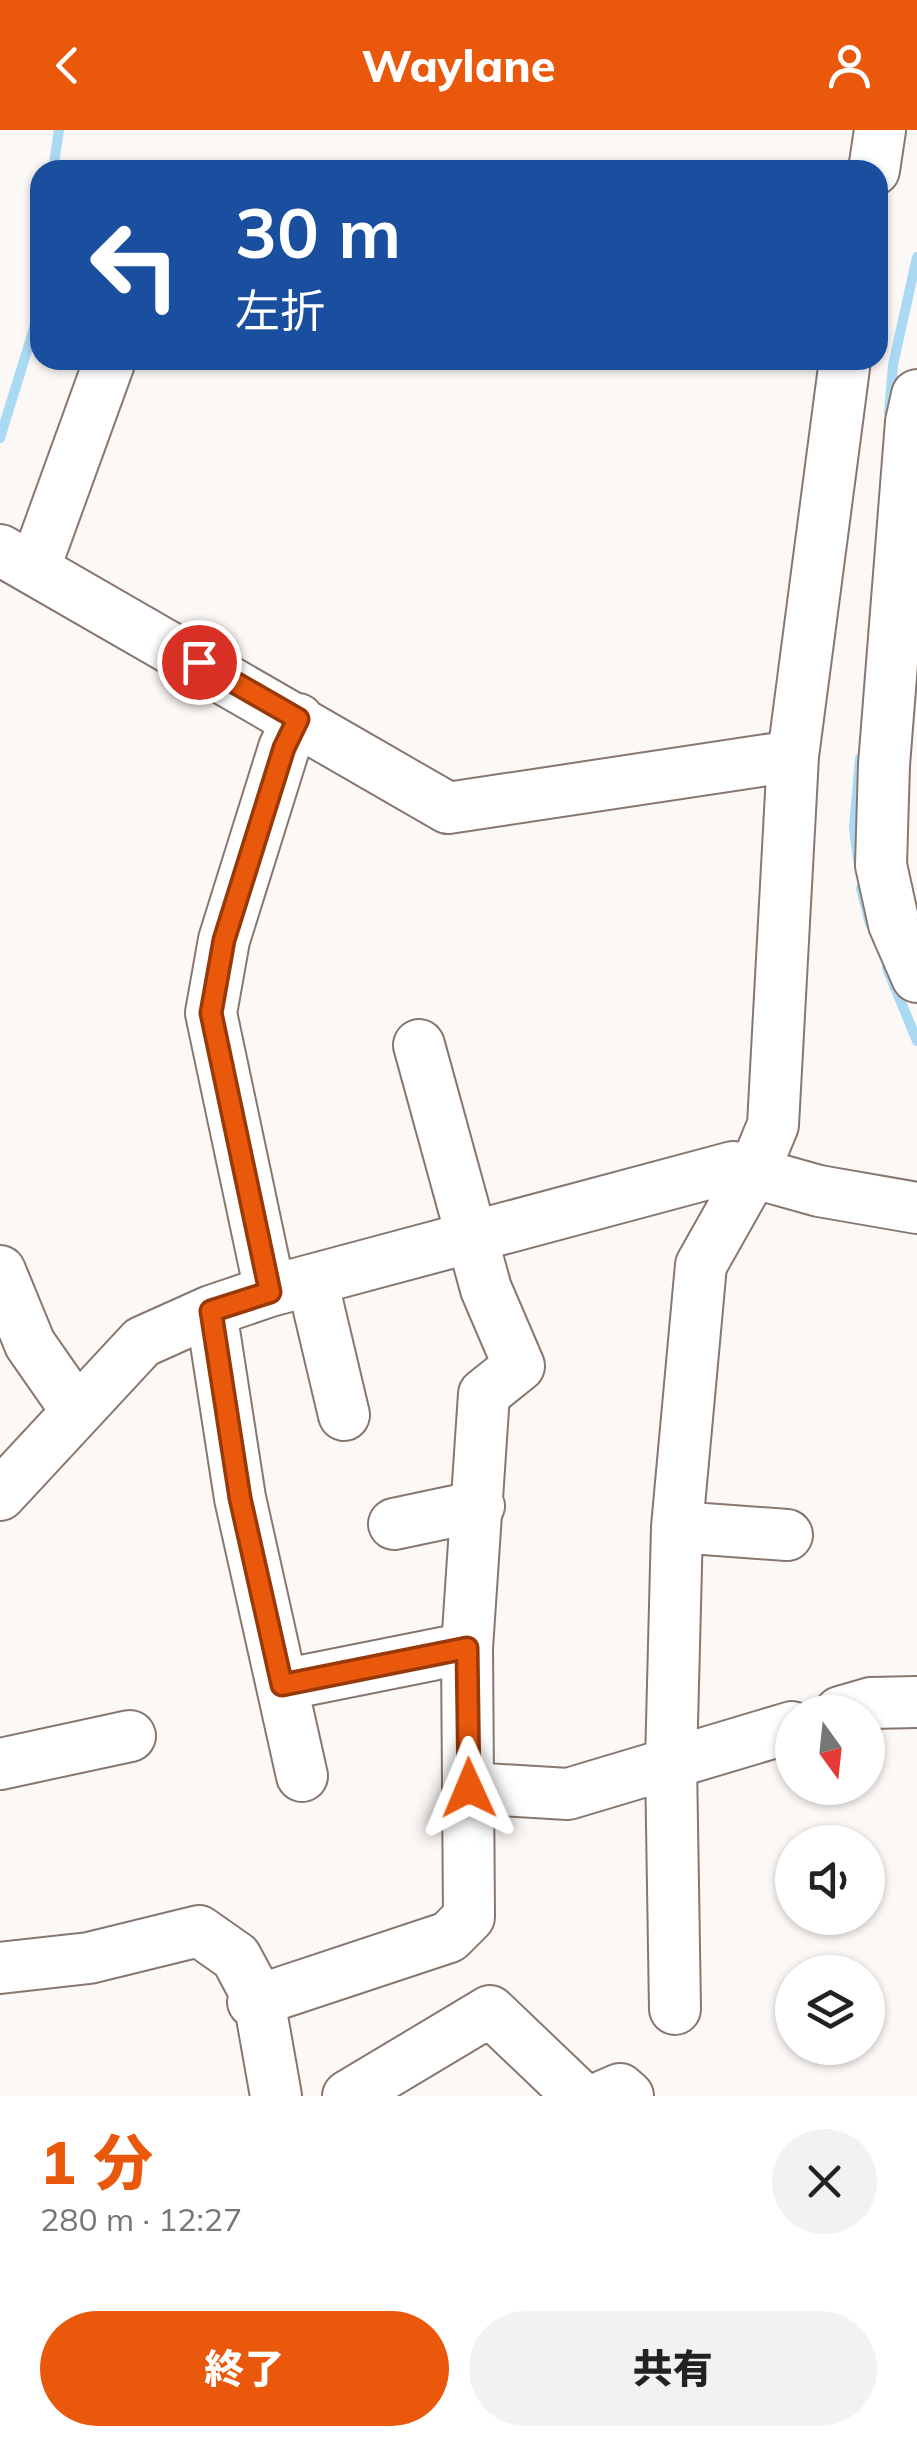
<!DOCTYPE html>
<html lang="ja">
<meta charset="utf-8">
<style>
body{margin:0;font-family:Mulish,"Noto Sans JP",sans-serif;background:#f2f2f2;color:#222;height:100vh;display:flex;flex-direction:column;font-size:38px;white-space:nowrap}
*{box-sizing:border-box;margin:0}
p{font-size:32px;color:#767676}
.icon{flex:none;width:55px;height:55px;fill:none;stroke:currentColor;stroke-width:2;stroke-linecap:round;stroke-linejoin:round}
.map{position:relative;height:1966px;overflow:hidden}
.drawer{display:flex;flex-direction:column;background:#fff;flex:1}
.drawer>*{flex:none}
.hud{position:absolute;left:30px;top:30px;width:858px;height:210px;border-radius:30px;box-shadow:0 2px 8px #0004;background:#1a4fa0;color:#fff;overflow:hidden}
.needle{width:65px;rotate:165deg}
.tools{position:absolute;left:775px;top:1565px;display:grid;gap:20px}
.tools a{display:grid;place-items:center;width:110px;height:110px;border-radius:50%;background:#fff;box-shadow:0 2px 8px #0004;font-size:50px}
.pin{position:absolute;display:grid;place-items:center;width:85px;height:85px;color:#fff;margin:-42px;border:5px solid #fff;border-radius:50%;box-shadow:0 2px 10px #0007}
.me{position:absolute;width:110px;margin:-55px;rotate:359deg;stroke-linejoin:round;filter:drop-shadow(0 0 8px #0008)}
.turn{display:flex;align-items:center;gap:35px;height:210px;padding:0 40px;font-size:45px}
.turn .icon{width:130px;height:130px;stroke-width:2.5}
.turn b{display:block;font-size:70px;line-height:85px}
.round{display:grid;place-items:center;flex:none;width:105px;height:105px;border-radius:52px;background:#f2f2f2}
.head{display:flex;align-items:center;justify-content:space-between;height:170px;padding:0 40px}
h1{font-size:60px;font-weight:800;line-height:75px;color:#ea580c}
.button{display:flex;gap:20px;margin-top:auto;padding:20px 40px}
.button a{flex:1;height:115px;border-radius:60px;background:#ea580c;color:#fff;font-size:40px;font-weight:800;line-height:115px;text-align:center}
.button a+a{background:#f2f2f2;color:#222}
header{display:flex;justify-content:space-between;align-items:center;height:130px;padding:0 40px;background:#ea580c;color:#fff;font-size:45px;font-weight:800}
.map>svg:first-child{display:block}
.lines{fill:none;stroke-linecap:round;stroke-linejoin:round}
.stream{stroke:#aad9f3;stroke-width:10}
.minor-casing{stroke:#88776e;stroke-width:54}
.minor{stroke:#fff;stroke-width:50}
.route-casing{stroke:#983908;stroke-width:25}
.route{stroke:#ea580c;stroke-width:18}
</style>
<header><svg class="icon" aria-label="back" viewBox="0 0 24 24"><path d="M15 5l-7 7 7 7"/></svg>Waylane<svg class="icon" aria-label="person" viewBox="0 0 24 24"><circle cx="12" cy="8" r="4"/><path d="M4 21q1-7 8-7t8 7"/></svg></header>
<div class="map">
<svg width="917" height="1966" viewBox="0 0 917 1966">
<rect width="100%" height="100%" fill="#fcf8f6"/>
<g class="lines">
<!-- stream -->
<path class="stream" d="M53 40 59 0
M889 283 893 235 917 127
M0 308 35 195 40 133
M858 731 854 698 860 628
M861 758 870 794
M887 838 917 911"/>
<!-- minor casing -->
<g class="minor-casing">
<path id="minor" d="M874 40 880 0
M917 265 911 292 884 635 881 735 894 794 917 847
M0 420 448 678 793 626
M35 437 110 230
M0 1141 30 1214 76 1280
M312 1150 344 1285
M270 1161 211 883 224 810 284 618 298 589
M211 1181 240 1368 302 1646
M0 1365 142 1212 211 1181 270 1161 733 1037 819 1061 917 1078
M394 1394 479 1376
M677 1397 787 1405
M282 1555 467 1518
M840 1582 871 1573 917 1572
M0 1634 130 1606
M469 1658 568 1664 792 1597
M0 1838 89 1828 199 1801 236 1827 259 1870 276 1966
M253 1872 449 1807 469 1787 467 1518 484 1264 519 1236 486 1159 419 915
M675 1879 671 1633 677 1397 701 1135 754 1041 773 995 793 626 845 230
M348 1966 490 1881 579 1966
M604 1966 620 1959 628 1966"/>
</g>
<!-- minor -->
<use href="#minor" class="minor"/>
</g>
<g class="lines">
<!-- route casing -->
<g class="route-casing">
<path id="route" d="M199 532 298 589 284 618 224 810 211 883 270 1162 211 1181 240 1368 282 1555 467 1518 469 1658"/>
</g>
<!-- route -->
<use href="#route" class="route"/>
</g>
</svg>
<div class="tools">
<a><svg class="needle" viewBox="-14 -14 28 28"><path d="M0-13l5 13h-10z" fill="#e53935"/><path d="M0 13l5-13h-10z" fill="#767676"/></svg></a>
<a><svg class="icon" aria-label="sound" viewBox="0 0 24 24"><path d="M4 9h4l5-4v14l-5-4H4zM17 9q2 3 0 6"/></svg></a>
<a><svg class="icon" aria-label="layers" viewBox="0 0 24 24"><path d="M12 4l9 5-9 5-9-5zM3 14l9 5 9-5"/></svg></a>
</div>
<div class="pin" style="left:199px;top:532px;background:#d93025"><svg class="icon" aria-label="arrive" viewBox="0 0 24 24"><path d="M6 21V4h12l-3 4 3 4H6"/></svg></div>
<svg class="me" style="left:469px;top:1658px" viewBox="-20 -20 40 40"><path d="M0-17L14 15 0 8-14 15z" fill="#ea580c" stroke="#fff" stroke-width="4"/></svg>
<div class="hud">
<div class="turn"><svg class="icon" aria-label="left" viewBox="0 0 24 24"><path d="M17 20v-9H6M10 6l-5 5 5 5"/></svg><div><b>30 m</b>左折</div></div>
</div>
</div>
<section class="drawer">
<div class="head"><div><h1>1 分</h1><p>280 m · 12:27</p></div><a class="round"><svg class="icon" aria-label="close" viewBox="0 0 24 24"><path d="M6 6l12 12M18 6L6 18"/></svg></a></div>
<div class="button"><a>終了</a><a>共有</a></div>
</section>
